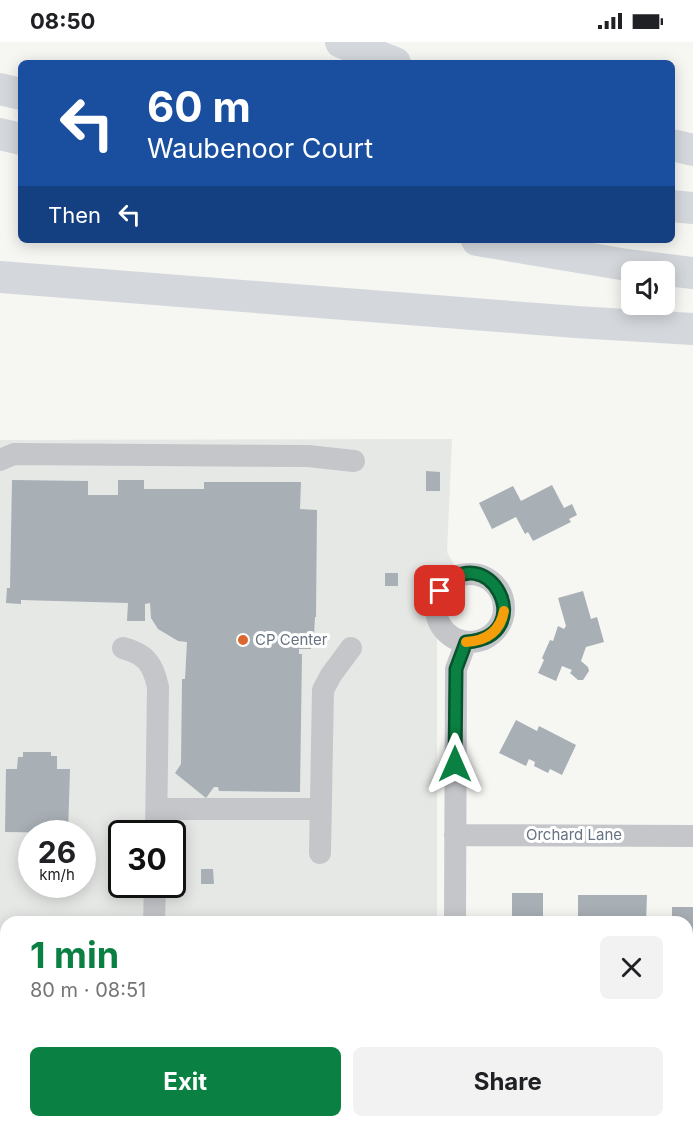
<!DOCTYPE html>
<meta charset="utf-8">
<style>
body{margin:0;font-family:Inter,sans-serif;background:#f2f2f2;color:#202124;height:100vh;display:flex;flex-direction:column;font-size:22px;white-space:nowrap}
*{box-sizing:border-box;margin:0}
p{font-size:20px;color:#757577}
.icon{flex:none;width:33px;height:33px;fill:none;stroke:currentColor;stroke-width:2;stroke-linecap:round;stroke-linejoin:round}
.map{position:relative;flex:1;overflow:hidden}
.drawer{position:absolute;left:0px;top:874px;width:693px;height:212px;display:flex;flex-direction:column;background:#fff;border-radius:18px 18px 0 0;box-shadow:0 3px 15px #0003}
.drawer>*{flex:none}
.banner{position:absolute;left:18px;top:18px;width:657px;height:183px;border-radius:9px;box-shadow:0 3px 15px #0003;background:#1a4fa0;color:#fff;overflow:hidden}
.tools{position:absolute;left:621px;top:219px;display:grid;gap:12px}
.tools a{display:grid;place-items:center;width:54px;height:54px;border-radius:9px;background:#fff;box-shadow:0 3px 15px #0003;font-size:30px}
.speed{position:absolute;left:18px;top:778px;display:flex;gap:12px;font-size:30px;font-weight:700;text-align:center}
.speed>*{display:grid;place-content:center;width:78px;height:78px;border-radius:50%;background:#fff;box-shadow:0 3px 15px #0003;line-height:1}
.speed small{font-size:15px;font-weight:400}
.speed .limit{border:3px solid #111;border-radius:9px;background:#fff;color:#111}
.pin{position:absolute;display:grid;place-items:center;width:51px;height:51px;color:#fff;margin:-26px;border-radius:12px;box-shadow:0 3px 9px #0006}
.me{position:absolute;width:66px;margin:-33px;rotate:0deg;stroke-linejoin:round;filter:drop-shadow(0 0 4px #0008)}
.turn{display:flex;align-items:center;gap:21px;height:126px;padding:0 30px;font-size:27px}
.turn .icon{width:78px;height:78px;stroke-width:2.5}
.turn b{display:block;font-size:42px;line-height:51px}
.then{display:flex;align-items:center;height:57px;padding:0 30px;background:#0003;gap:12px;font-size:22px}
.round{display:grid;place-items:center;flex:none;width:63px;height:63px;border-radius:9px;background:#f2f2f2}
.headline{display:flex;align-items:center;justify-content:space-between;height:102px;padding:0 30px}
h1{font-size:36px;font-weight:700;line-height:45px;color:#0b8043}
.button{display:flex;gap:12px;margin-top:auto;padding:12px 30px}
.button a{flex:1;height:69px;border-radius:9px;background:#0b8043;color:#fff;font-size:24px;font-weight:700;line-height:69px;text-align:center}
.button a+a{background:#f2f2f2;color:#202124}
.status{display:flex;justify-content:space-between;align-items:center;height:42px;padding:0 30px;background:#fff;direction:ltr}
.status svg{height:16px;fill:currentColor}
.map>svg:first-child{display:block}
.built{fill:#e6e8e6;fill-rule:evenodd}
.building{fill:#a8afb5}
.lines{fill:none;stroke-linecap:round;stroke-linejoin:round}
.minor{stroke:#c4c6ca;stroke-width:22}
.highway{stroke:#d4d8dc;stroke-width:32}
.route-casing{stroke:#07532c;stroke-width:15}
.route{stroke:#0b8043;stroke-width:10}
.slow{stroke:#f59e0b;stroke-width:10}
.poi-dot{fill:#db672e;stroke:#fff;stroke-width:2}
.labels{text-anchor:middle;stroke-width:6;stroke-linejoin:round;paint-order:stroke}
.poi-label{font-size:15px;fill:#667382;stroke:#fff;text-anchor:start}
.street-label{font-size:15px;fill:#667382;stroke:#fff}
</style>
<div class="status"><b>08:50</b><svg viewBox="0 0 49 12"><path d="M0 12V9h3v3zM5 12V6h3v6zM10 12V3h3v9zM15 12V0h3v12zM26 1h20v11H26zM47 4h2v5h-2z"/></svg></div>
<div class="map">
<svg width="693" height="1085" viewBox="0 0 693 1085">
<rect width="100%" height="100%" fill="#f6f6f3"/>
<!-- built -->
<path class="built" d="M452 397 447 510 455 525 440 535 430 557 431 576 437 590V880H6V1075H0V398ZM32 792H82V843H32ZM122 792H172V843H122Z"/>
<!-- building -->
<path class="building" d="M426 429 440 430V449H426Z
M12 438 88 439V453H118V438H144V447H204V440H301L300 467 317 468 316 575H315L314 594H311V607H299V612H302L300 750 219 749 218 745H214L206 756 175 731 181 722 182 637H185L187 600 178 599 158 587 151 576 150 561 145 562V579H127L128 561 21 558V562L6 561 7 546H10Z
M552 443 564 466 572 462 577 473 569 477 571 480 533 499 528 490 525 492 516 475 492 487 479 461 513 444 521 459Z
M385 531H398V544H385Z
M583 549 591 577 597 575 604 600 586 605 581 619 588 625 589 629 583 638H578L570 631 572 628 562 624 556 639 538 631 544 618 542 616 550 598 553 599 558 584 564 587 566 584 558 556Z
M516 678 537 689 539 684 576 703 562 733 550 727 548 731 534 724 535 720 529 717 526 724 499 711Z
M23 710H51V714H57V727H70L68 791 5 790 6 727H17L18 715H23Z
M201 827H213L214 842H201Z
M512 851H543V880H517V877H512Z
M578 853H647L646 880 578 879Z
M672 865H693V899L687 900V880H672Z
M690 984H693V1036H687V1003H690Z"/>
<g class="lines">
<!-- minor -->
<path class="minor" d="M0 418 14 412 308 414 354 419
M436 566a34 34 0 1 1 68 0a34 34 0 1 1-68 0Z
M123 606C146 612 153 622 158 645L156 792
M157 767H320
M455 793 693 794
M320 811 323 648 331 633 351 606
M154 880 155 843
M455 880 456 627 466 600
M455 1085V1080"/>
<!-- highway -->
<path class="highway" d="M341 0 395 21
M0 47 21 52
M0 92 21 97
M672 103 693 108
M672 164 693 166
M477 198 627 223 693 231
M0 235 576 280 693 287"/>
</g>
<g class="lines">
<!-- route casing -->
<g class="route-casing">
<path id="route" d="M440 549C487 490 542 595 466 600L456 627 455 722"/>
</g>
<!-- route -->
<use href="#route" class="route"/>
<!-- slow -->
<path class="slow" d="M466 600C486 599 500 590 504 569"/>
</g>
<!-- markers -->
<circle class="poi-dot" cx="243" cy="598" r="6"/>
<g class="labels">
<!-- poi labels -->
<g class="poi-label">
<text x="255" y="603">CP Center</text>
</g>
<!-- street labels -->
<g class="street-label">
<text x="574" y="798">Orchard Lane</text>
</g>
</g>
</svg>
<div class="tools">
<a><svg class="icon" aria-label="sound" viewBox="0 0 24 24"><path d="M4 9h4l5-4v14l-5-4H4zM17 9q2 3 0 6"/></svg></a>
</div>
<div class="speed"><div>26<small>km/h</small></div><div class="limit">30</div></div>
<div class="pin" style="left:440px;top:549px;background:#d93025"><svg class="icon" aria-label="arrive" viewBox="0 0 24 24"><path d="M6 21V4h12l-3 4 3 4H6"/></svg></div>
<svg class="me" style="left:455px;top:722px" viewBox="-20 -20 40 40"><path d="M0-17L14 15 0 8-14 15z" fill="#0b8043" stroke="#fff" stroke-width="4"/></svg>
<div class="banner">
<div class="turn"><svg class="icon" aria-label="left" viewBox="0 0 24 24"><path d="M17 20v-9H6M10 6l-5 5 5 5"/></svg><div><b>60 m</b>Waubenoor Court</div></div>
<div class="then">Then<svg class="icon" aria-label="left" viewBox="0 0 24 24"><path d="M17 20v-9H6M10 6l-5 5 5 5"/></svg></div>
</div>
<section class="drawer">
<div class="headline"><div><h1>1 min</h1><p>80 m · 08:51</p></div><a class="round"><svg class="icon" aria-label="close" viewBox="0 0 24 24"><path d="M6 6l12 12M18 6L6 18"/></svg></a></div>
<div class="button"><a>Exit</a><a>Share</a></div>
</section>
</div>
